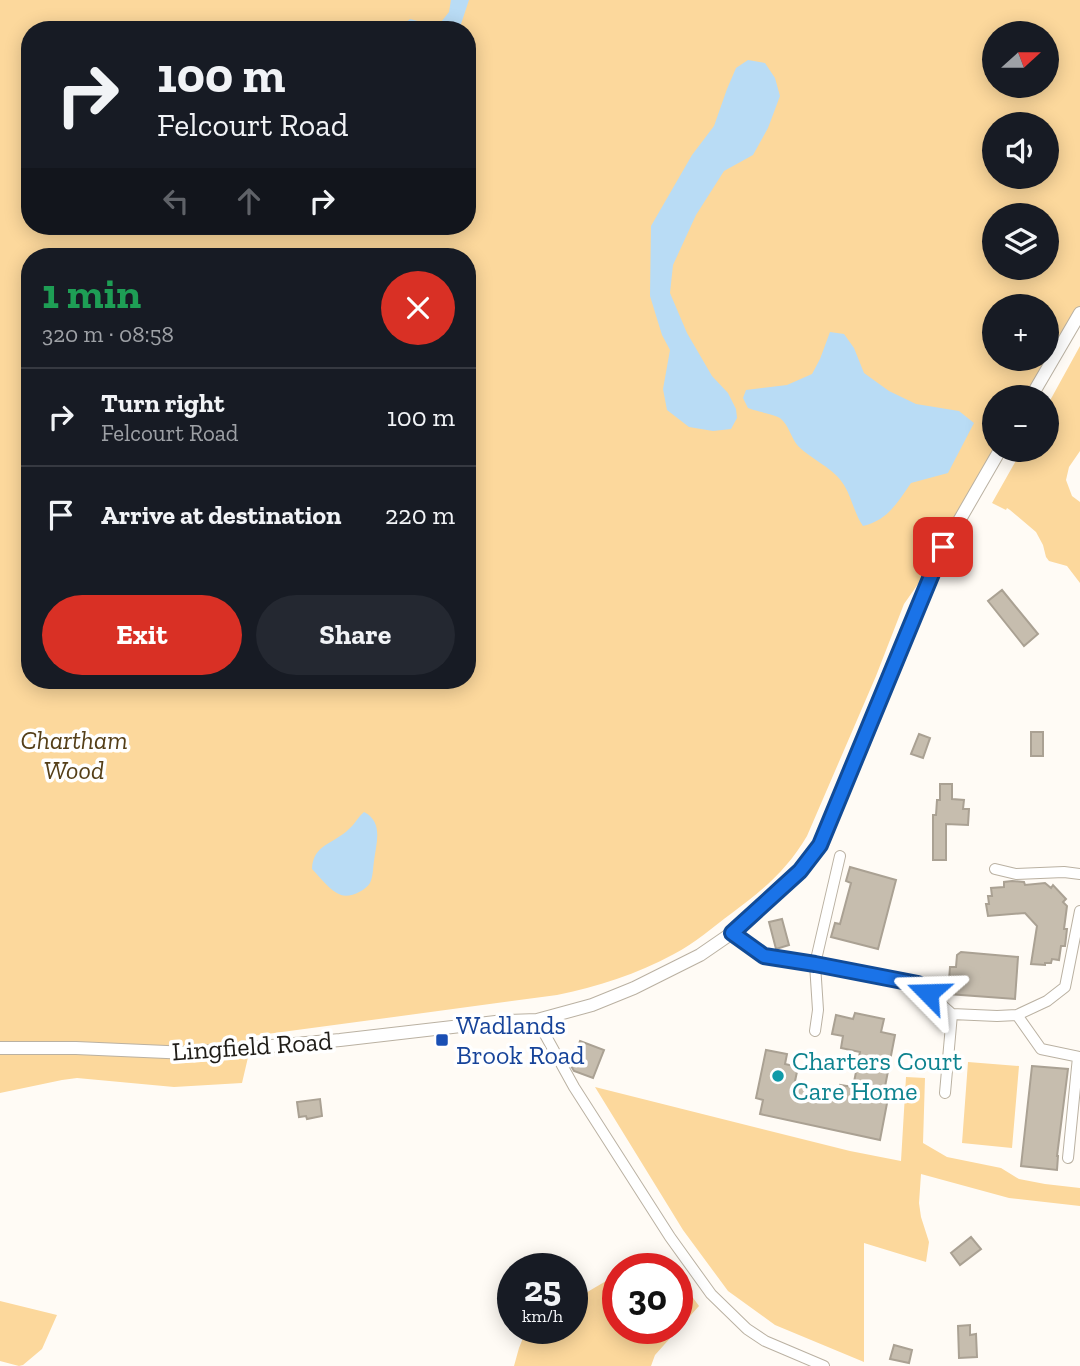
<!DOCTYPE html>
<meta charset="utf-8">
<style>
body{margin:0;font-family:"Zilla Slab",serif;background:#242831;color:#f1f3f6;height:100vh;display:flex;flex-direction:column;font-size:26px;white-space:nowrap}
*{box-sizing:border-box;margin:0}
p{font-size:23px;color:#9ea1a6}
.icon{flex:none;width:38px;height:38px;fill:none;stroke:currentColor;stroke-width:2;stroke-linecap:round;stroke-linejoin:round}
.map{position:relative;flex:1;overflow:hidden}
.drawer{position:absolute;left:21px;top:248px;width:455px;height:441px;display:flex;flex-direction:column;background:#171b24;border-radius:28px;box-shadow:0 4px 18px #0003}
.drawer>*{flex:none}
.top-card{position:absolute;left:21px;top:21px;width:455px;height:214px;border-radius:28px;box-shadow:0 4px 18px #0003;background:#171b24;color:#f1f3f6;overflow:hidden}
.needle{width:46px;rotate:69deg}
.tools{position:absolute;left:982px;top:21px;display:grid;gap:14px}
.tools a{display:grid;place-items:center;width:77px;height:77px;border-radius:50%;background:#171b24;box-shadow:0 4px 18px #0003;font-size:35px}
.speed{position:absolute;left:497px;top:1253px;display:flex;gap:14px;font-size:35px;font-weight:700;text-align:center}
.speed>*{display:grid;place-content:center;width:91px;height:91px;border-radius:50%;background:#171b24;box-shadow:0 4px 18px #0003;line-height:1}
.speed small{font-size:18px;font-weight:400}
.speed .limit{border:10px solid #d22;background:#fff;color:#111}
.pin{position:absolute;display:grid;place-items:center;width:60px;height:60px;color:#fff;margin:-30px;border-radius:14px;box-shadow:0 4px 10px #0006}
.me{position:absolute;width:77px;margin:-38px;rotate:292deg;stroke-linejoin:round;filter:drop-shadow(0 0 5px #0008)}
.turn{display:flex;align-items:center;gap:24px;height:147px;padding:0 21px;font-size:32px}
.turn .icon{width:91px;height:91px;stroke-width:2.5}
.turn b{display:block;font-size:49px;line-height:60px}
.lanes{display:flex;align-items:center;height:66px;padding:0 21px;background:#0003;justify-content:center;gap:35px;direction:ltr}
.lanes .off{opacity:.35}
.round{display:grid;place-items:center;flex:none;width:74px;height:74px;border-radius:37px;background:#242831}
.overview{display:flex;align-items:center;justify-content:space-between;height:119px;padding:0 21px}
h1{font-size:42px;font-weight:700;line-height:52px;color:#1e9e55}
.button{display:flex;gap:14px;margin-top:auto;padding:14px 21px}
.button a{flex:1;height:80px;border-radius:42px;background:#d93025;color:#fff;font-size:28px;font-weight:700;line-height:80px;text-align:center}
.button a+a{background:#242831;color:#f1f3f6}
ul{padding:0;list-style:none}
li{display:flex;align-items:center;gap:21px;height:98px;padding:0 21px;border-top:2px solid #363941}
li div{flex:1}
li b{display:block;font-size:26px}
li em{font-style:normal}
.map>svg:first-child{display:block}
.green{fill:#fcd89c;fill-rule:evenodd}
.water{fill:#b9dcf5}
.building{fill:#c6bdae;stroke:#aaa193;stroke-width:2}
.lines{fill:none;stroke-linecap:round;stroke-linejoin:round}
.minor-casing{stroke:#bab1a2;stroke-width:12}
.tertiary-casing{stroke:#bab1a2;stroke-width:14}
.minor{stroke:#fff;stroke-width:10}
.tertiary{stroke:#fff;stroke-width:12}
.route-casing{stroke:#114b97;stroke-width:18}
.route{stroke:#1a73e8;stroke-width:12}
.transit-dot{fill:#1a4fb4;stroke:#fff;stroke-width:2.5}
.culture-dot{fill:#0f9aa8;stroke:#fff;stroke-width:2.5}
.labels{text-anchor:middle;stroke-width:7;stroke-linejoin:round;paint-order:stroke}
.park-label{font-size:26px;font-style:italic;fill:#553f18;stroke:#fff}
.transit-label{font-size:26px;fill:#164399;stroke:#fff;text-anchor:start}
.street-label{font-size:26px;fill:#1f1c17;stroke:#fff}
.culture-label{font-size:26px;fill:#0d838f;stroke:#fff;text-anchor:start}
</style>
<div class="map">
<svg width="1080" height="1366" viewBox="0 0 1080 1366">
<rect width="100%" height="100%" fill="#fffbf5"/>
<!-- green -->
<path class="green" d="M0 0H1080V313L1031 397H994V450L944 547 904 604 876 676 807 836C787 870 763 890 732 913 713 927 695 943 674 954 637 974 597 987 557 995L253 1036 242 1083 174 1087 77 1078 62 1080 0 1093ZM30 30H467V226H30ZM994 33H1046V86H994ZM994 124H1046V177H994ZM994 215H1046V268H994ZM30 257H467V681H30ZM994 306H1046V359H994Z
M1080 346V451L1069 467 1066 480 1072 496 1080 502V583L1067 566 1049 561 1046 557 1043 545 1036 532 1010 510 1007 508 1006 510 992 503 1022 450H1046L1047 406Z
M968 1062 1019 1066 1012 1148 962 1143Z
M906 1077 925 1078 923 1143 947 1157 1001 1168 1019 1179 1045 1184 1080 1188V1206L1009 1198 921 1174 919 1203 921 1217 929 1242 926 1262 864 1243V1362L775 1325 728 1291 683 1230 595 1087 850 1151 901 1161Z
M618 1274V1328H677V1276L699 1306 655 1355 651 1366H514L519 1348 527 1328H572V1301Z
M0 1301 57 1315 42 1349 23 1365 19 1366 0 1361Z"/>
<!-- water -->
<path class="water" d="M451 0H469L459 30H403L402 26 410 19 429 24 441 22 449 12Z
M748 60 765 63 775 78 780 96 768 128 753 155 724 171 696 215 673 265 670 293 687 333 712 376 728 393 736 409 737 418 731 429 713 431 689 427 667 410 663 389 670 350 662 335 650 296 651 226 692 155 714 126 727 89 736 68Z
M830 332 844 334 854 348 864 373 889 391 916 404 959 411 974 423 948 473 911 483C897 503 888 520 863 526 854 513 852 498 844 485 834 468 812 460 798 446 791 438 789 425 780 418 776 415 755 411 748 408L743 398 746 390 787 385 812 374 820 359Z
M364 812C384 822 376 844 374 861 373 868 373 877 370 883 365 891 350 898 341 895 330 891 320 877 312 869 313 844 334 844 349 829 355 824 358 817 364 812Z"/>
<!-- building -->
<path class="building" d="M1002 590 1038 634 1024 646 988 601Z
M1031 732H1043V756H1031Z
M919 734 930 738 923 758 911 754Z
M940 784H952V799L964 800 963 809H969L968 825 946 824V860H933V815H936L937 800H940Z
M850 867 896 880 878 949 831 937 835 923 840 924 851 883 846 881Z
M1012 881 1024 882 1025 885 1045 883 1051 888 1053 885 1066 899 1063 902 1067 906 1064 929H1067L1065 946H1061L1059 960 1052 959 1051 963H1045V965L1031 964 1037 926 1025 913 988 916 986 904H989L988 896H992L991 888 1004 887V882Z
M782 919 789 945 776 949 769 922Z
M961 952 1018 957 1015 999 948 994 950 967H956L957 955Z
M855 1013 884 1019 881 1032 895 1035 883 1097 888 1098 880 1140 760 1114 763 1100 756 1098 766 1050 787 1054 785 1064 798 1067 794 1086 836 1094H838L840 1085 853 1087 860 1052 841 1048 843 1036 832 1034 836 1015 853 1019Z
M580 1041 604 1050 593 1078 574 1071 571 1066Z
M1032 1066 1068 1069 1057 1156H1058L1057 1170 1021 1166Z
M320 1099 322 1116 307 1119 306 1116 299 1117 297 1102Z
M971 1237 981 1249 960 1265 951 1253Z
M970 1325V1335L976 1334 977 1357 959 1358 958 1326Z
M894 1345 912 1350 909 1363 890 1359Z"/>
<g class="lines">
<!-- minor casing -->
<g class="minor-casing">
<path id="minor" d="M995 869 1016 874 1064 872 1080 874
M732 933 764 956 918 984 952 1014 997 1016 1017 1015 1047 1001 1065 987 1080 911
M1017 1015 1041 1049 1080 1057
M537 1020 574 1087 670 1237 711 1294 747 1329 765 1341 824 1366
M815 1031 818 1010 815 964 840 856
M945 1093 952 1014
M1068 1158 1078 1057"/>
</g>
<!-- tertiary casing -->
<g class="tertiary-casing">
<path id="tertiary" d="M1031 397 1080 313
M0 1048H76L189 1053 340 1040 504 1021 537 1020 592 1005 634 988 700 955 732 933 781 890 800 871 820 845 944 547 1000 450"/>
</g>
<!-- minor -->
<use href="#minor" class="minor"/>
<!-- tertiary -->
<use href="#tertiary" class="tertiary"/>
</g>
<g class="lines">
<!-- route casing -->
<g class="route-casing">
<path id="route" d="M928 993 918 984 815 964 764 956 732 933 800 871 820 845 943 547"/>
</g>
<!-- route -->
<use href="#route" class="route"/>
</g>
<!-- markers -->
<rect class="transit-dot" x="435" y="1033" width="14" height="14" rx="3.5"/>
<circle class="culture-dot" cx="778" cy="1076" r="7"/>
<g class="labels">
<!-- park labels -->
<g class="park-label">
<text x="74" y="749">Chartham<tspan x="74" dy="30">Wood</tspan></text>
</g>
<!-- transit labels -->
<g class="transit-label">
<text x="456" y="1034">Wadlands<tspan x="456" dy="30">Brook Road</tspan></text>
</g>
<!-- street labels -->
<g class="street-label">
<text transform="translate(252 1046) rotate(-4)" y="9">Lingfield Road</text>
</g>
<!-- culture labels -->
<g class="culture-label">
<text x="792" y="1070">Charters Court<tspan x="792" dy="30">Care Home</tspan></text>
</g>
</g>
</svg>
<div class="tools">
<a><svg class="needle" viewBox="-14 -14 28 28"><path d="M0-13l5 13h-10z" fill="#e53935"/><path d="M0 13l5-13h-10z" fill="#9ea1a6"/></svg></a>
<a><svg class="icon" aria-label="sound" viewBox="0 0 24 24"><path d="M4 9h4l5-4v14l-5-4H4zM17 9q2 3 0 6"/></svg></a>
<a><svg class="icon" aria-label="layers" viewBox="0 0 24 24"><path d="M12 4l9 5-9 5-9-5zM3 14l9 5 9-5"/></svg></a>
<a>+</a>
<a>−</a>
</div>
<div class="speed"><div>25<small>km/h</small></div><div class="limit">30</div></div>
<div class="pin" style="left:943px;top:547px;background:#d93025"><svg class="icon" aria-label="arrive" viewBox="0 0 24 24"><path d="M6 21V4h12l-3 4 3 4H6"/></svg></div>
<svg class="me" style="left:928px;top:993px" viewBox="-20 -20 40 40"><path d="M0-17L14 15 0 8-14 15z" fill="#1a73e8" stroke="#fff" stroke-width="4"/></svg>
<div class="top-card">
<div class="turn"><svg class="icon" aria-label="right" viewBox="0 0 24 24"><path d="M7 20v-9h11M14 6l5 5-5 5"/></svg><div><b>100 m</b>Felcourt Road</div></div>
<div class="lanes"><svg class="icon off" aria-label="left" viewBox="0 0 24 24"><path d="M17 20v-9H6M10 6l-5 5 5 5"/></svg><svg class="icon off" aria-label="ahead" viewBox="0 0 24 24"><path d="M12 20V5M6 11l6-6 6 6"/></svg><svg class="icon" aria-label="right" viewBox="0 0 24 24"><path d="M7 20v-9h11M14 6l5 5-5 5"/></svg></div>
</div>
<section class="drawer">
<div class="overview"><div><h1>1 min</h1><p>320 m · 08:58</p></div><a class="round" style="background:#d93025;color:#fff"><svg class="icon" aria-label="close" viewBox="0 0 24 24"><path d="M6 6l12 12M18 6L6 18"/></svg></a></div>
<ul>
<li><svg class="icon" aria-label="right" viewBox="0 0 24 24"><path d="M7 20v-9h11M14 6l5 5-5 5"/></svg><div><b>Turn right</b><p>Felcourt Road</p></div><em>100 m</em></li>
<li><svg class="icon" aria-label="arrive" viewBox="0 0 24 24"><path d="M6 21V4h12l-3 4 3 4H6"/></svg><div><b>Arrive at destination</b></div><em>220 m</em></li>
</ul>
<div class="button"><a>Exit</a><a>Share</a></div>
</section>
</div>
